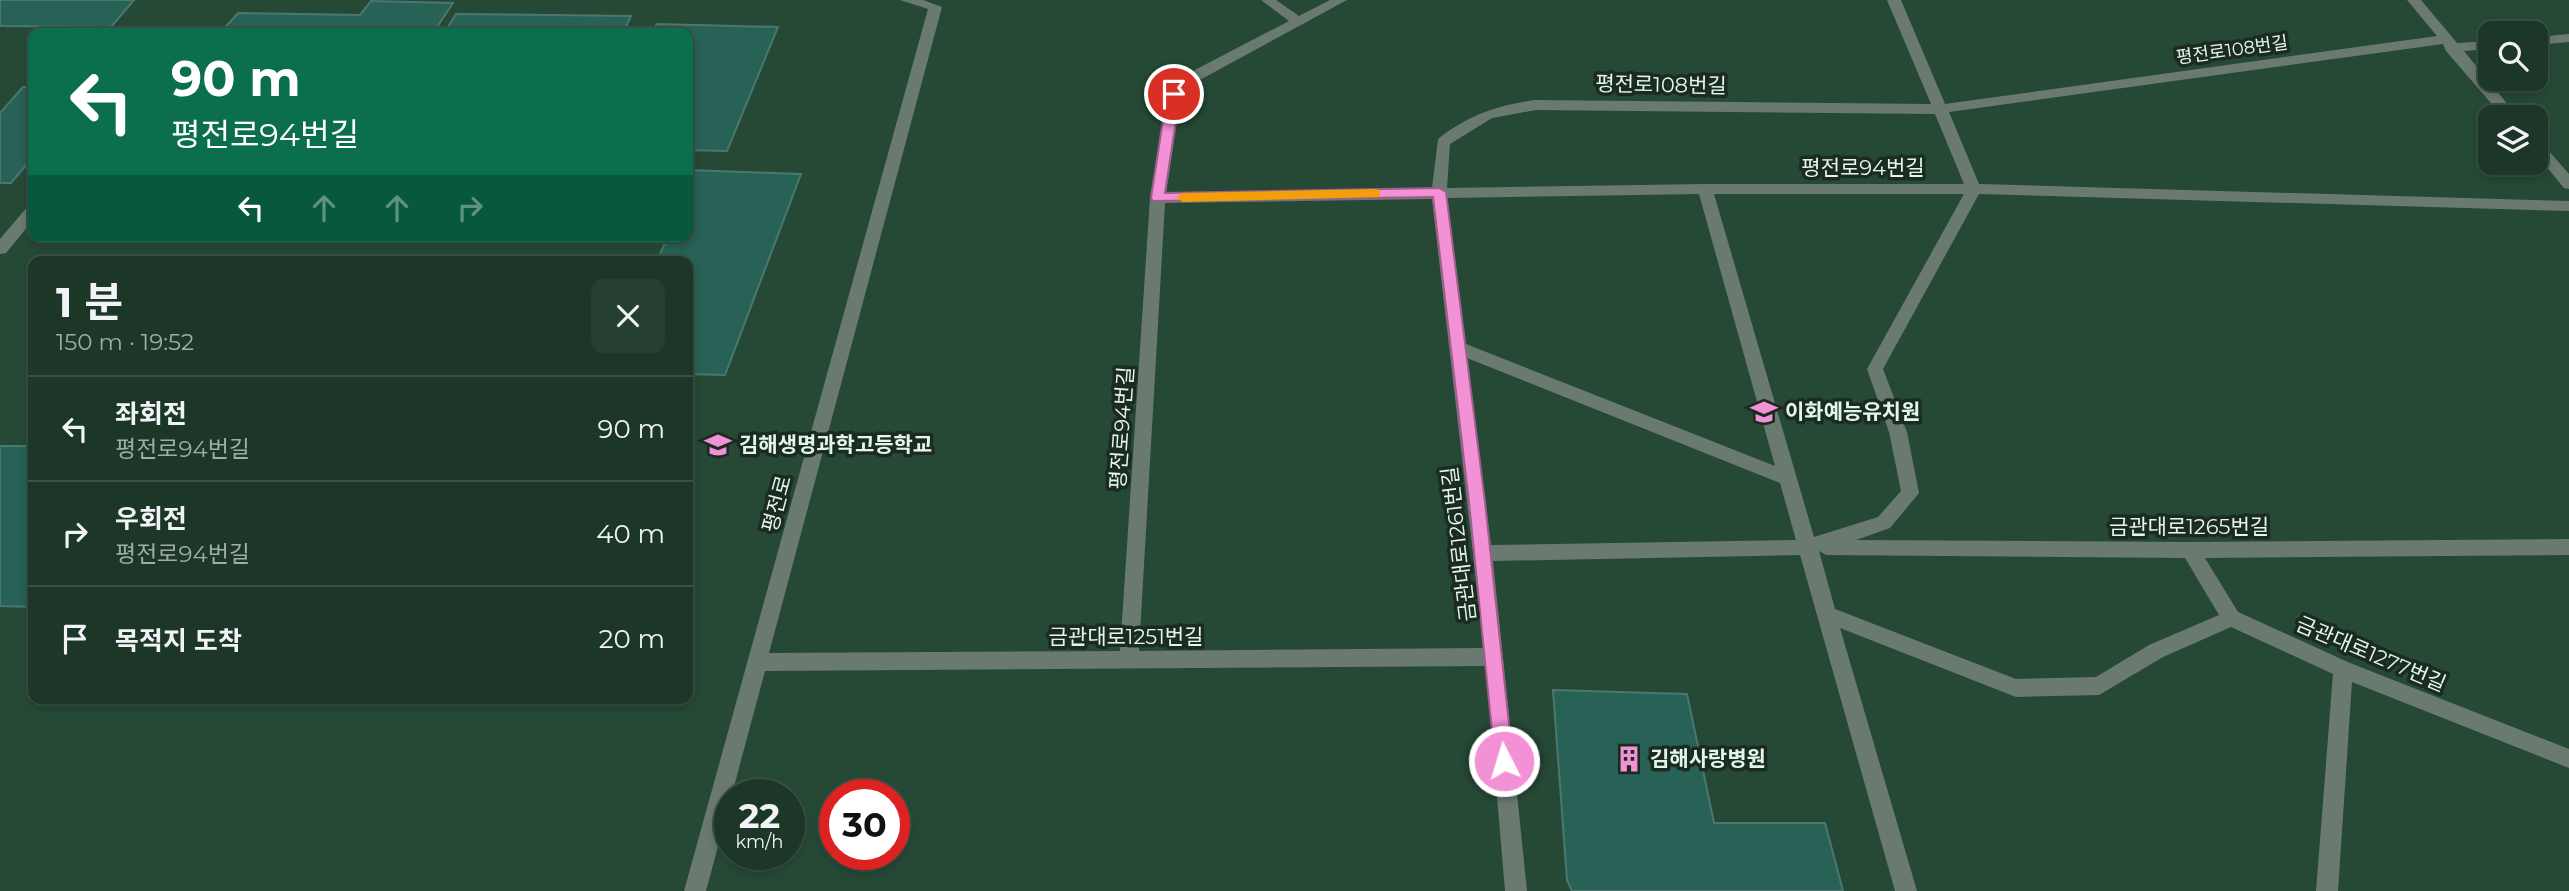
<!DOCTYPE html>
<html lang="ko">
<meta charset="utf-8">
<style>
body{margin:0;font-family:Montserrat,"Noto Sans KR",sans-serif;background:#253f30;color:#f1f3f6;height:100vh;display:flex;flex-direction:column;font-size:26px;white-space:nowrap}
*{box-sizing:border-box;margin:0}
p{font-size:23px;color:#a0aca8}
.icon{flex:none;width:38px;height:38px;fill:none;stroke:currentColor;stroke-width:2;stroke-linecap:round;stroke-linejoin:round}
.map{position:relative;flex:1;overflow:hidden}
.panel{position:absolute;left:28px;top:256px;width:665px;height:448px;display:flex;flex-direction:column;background:#1c3728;border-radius:14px;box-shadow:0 4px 10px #0003,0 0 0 2px #3a5145}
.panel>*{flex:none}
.hud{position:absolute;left:28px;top:28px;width:665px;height:214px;border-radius:14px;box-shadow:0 4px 10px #0003,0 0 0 2px #3a5145;background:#0b6e4f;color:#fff;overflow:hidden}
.fabs{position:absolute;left:2478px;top:21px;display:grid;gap:14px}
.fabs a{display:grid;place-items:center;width:70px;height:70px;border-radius:14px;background:#1c3728;box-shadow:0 4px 10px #0003,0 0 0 2px #3a5145;font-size:35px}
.speed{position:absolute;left:714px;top:779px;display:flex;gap:14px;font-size:35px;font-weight:700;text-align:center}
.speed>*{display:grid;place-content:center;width:91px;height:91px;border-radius:50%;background:#1c3728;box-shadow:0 4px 10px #0003,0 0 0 2px #3a5145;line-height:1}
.speed small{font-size:18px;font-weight:400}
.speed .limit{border:10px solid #d22;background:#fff;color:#111}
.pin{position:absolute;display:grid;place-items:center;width:60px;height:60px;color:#fff;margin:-30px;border:4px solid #fff;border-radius:50%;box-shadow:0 2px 7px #0007}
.me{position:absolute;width:77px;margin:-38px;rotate:355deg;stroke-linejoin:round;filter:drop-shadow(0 0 5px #0008)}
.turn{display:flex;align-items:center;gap:24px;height:147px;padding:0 28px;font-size:32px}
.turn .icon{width:91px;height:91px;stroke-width:2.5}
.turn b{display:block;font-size:49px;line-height:60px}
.lanes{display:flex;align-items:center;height:66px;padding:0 28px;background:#0003;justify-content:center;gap:35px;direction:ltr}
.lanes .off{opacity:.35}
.round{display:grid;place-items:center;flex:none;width:74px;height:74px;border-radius:14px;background:#253f30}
.headline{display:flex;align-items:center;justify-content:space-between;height:119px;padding:0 28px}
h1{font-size:42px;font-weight:700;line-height:52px}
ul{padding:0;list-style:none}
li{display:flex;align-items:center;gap:21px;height:105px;padding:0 28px;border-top:2px solid #3a5145}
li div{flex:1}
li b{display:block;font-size:26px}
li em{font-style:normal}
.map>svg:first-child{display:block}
.building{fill:#286156;stroke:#4a786e;stroke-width:2}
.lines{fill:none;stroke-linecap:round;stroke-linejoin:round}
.minor{fill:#6a7a70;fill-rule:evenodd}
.route{fill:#f391d6;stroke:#9e5e8b;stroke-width:2}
.slow{fill:#f59e0b}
.labels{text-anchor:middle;stroke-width:7;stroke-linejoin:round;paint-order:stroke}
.far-street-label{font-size:18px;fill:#e2f6e9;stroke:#1c2b22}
.street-label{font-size:21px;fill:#e2f6e9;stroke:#1c2b22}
.poi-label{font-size:21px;font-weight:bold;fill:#e2f6e9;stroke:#1c2b22;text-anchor:start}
</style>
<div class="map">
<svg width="2569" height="891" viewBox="0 0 2569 891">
<rect width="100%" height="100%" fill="#264936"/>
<!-- building -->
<path class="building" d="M0 0H134L111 27 0 26Z
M371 1 453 3 433 33H220L238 13 360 15Z
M456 14 631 16 623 33H444Z
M657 24 778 27 727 151 688 150V33H652Z
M23 87H33V157L11 183H0V113Z
M688 170 801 174 725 375 688 374V261H657L668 236H688Z
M0 446H33V607L0 606Z
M1553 690 1687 694 1714 823H1825L1843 891H1572L1567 880Z"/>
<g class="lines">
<!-- minor -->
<path class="minor" d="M900 0H923L942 7 769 653 1120 651 1150 198 1167 94 1177 81 1191 72 1289 21 1261 0H1276L1299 16 1330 0H1347L1187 87 1181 95 1166 193 1432 188 1438 139C1468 115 1498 105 1536 100L1931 104 1887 0H1901L1945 104 2437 36 2407 0H2421L2457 43 2490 41V49L2464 51 2518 117H2503L2446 51 2443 44 1949 112 1979 184 2569 201V211L1979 194 1883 369 1907 432 1919 493 1890 528 1856 540 2190 542 2569 539V555L2205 558 2238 612 2350 663 2569 749V768L2352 682 2338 891H2316L2333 674 2231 627 2163 657 2099 695 2016 697 1840 628 1917 891H1895L1800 555 1493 561 1527 891H1505L1486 666 765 671 706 891H684L928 9ZM1536 110 1935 114 1964 184H1705L1447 188 1450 144 1492 118ZM1699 194 1775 466 1466 344 1447 198ZM1714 194H1964L1867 369 1889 432 1901 491 1878 517 1814 537ZM1432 199 1484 648 1139 651 1165 203ZM1467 358 1780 483 1796 540 1491 545ZM1819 551 1826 555 2185 558 2219 615 2149 645 2096 677 2016 679 1835 609Z
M2569 34V42L2536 45V37Z
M2536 140 2541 142 2569 174V189L2564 188 2536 154Z
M33 205V220L6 253 0 254V239L28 206Z"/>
</g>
<!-- route -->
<path class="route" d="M1174 90 1180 94 1165 193 1439 188 1446 192 1485 502 1513 761 1511 767 1504 770 1498 767 1495 761 1469 502 1433 197 1153 201 1151 198 1167 94Z"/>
<!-- slow -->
<path class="slow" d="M1375 189 1380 190V197L1183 202 1176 197 1183 193Z"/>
<!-- icons -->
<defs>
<g id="school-bare" transform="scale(2.1)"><path d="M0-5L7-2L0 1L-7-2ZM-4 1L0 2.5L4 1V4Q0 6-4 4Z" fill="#f391d6" stroke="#1c2b22" stroke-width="2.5" paint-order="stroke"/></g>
<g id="building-bare" transform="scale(2.1)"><path d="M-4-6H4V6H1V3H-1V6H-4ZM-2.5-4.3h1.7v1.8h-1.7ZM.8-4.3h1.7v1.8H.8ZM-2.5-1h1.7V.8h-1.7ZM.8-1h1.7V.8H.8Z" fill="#f391d6" stroke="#1c2b22" stroke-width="2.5" paint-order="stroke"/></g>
</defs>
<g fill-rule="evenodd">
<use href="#school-bare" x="1764" y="412"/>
<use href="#school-bare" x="718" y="445"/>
<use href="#building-bare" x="1629" y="759"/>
</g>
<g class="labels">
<!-- far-street labels -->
<g class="far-street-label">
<text transform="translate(2232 50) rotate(-8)" y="6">평전로108번길</text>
</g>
<!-- street labels -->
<g class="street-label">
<text transform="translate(1661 85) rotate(1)" y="7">평전로108번길</text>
<text x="1863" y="175">평전로94번길</text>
<text transform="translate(1122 428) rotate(-86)" y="7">평전로94번길</text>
<text transform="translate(777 504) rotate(-75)" y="7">평전로</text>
<text x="2189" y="534">금관대로1265번길</text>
<text transform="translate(1459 544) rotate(-97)" y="7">금관대로1261번길</text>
<text x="1126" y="644">금관대로1251번길</text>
<text transform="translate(2371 654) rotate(23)" y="7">금관대로1277번길</text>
</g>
<!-- poi labels -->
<g class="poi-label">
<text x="1785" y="419">이화예능유치원</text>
<text x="739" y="452">김해생명과학고등학교</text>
<text x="1650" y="766">김해사랑병원</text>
</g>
</g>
</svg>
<div class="fabs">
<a><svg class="icon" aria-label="search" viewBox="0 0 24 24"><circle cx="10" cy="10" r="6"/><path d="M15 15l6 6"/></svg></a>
<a><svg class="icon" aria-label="layers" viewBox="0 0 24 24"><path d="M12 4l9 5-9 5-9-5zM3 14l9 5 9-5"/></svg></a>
</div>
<div class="speed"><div>22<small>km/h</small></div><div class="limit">30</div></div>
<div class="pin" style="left:1174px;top:94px;background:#d93025"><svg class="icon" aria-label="arrive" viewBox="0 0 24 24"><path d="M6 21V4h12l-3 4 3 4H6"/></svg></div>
<svg class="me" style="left:1504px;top:761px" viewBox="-20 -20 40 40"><circle r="17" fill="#f391d6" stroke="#fff" stroke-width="3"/><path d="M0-11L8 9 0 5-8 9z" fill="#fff"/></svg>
<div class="hud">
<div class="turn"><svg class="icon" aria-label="left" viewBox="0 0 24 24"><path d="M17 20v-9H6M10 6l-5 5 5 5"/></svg><div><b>90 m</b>평전로94번길</div></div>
<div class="lanes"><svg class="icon" aria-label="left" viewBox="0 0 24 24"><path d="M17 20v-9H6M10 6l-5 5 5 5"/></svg><svg class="icon off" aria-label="ahead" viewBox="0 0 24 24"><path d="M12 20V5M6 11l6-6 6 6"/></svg><svg class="icon off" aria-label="ahead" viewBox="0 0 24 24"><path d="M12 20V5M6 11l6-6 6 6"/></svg><svg class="icon off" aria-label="right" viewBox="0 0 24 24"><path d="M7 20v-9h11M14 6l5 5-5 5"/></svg></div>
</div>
<section class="panel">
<div class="headline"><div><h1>1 분</h1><p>150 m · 19:52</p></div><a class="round"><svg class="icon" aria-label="close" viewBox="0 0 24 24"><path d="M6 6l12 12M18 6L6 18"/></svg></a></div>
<ul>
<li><svg class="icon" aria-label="left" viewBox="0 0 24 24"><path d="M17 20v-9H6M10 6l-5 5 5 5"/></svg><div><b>좌회전</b><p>평전로94번길</p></div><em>90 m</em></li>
<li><svg class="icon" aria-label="right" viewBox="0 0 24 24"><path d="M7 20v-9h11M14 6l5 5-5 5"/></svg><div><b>우회전</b><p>평전로94번길</p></div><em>40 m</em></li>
<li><svg class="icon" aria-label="arrive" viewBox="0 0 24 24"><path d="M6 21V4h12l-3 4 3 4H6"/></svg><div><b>목적지 도착</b></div><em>20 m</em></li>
</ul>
</section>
</div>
